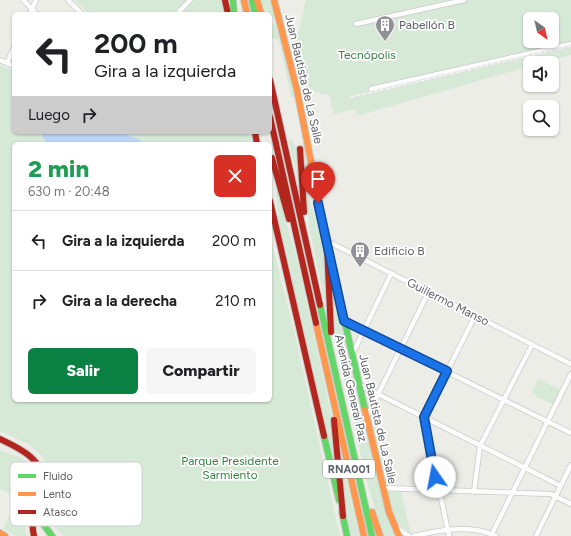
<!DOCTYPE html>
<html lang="es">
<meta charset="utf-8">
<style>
body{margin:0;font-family:Figtree,sans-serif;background:#f6f6f6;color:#202124;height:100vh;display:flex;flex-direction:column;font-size:15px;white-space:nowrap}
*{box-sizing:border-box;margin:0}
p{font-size:13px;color:#757577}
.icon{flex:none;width:22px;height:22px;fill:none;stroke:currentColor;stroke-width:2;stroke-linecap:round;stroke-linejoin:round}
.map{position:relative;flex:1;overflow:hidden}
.side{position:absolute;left:12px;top:142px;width:260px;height:260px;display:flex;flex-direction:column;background:#fff;border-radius:6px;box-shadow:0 1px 3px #0004}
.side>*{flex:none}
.hud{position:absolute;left:12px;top:12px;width:260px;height:122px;border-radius:6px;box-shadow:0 1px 3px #0004;background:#fff;color:#202124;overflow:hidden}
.needle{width:26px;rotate:146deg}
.tools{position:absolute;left:523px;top:12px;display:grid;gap:8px}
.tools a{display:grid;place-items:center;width:36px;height:36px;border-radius:6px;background:#fff;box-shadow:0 1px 3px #0004;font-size:20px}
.pin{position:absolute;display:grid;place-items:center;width:34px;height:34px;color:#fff;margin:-41px -17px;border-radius:50% 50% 50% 0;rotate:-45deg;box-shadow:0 0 4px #0007}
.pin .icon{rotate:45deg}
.me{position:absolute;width:44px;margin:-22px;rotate:348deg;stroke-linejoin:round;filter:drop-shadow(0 0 3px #0008)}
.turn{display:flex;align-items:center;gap:14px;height:84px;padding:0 16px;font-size:18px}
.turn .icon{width:52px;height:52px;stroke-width:2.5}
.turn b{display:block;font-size:28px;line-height:34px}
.then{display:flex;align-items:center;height:38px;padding:0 16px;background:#0003;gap:8px;font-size:15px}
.round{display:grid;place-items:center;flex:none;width:42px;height:42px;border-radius:6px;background:#f6f6f6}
.summary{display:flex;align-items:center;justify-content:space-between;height:68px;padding:0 16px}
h1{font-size:24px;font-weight:800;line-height:30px;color:#1e9e55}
.primary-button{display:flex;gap:8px;margin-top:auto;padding:8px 16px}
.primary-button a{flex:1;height:46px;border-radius:6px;background:#0b8043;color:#fff;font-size:16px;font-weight:800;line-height:46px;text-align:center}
.primary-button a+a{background:#f6f6f6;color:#202124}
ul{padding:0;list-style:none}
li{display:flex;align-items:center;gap:12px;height:60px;padding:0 16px;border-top:1px solid #e0e0e0}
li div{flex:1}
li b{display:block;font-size:15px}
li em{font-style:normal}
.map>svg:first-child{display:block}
.green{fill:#d6e9d7;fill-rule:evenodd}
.water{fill:#bdd4f6}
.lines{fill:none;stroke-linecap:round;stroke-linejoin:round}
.street-casing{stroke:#c9cac8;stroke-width:6}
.fast-casing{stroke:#cacac9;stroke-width:8}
.slow-casing{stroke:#cacac9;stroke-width:8}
.jam-casing{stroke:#cacac9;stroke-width:8}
.street{stroke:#fcfcfc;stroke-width:4.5}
.fast{stroke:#63d668;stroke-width:6}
.slow{stroke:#ff974d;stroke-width:6}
.jam{stroke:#b3261e;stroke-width:6}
.rail-casing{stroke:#e4e4e3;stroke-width:2.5}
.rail{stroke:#fff;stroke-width:1;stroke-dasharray:3;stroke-linecap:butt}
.route-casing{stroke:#114b97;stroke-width:10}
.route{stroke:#1a73e8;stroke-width:7}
.labels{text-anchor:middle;stroke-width:3.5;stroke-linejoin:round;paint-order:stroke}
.shield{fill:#fff;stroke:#8e9094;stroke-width:1}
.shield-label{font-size:11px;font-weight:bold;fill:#5d6066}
.poi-label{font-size:12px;fill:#5d6066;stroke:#fff;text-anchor:start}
.park-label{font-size:12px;fill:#388247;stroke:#fff}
.street-label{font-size:12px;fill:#5d6066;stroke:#fff}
.key{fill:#fff;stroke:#cecfd1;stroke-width:1}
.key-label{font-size:11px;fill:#5d6066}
</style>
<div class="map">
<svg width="571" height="536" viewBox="0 0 571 536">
<rect width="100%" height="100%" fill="#edede8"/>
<!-- green -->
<path class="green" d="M75 0H186L173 14H89Z
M194 0H222L225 14H181Z
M260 0H271L275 16 270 20V14H263Z
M306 0H571V55L540 63H530V66L357 116 355 109 334 114 329 95 310 91 297 39ZM530 19H552V41H530Z
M278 21 307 146 316 201 313 202 308 184 303 143V136L295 97H291L280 43 277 39H272L270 29 271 25Z
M0 65 14 71V132H159L164 135V132H252L255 144H14V400H270V236L294 331 340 536H64L53 526 46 515 51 479 50 472 43 457 30 445 0 431Z
M288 138C302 146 298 171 299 185Z
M303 166 308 195 325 251 326 308 310 232Z
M275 181 299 267 331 413 336 476 279 228Z
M330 268 388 519 396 536H383L366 478 335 338 332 313Z
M538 379 561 390 554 405 532 394Z
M363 386 376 394 368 411Z
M373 409 387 474 393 486 384 485 368 417Z
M0 450C8 453 19 456 26 461 45 477 29 499 26 517 24 523 26 530 26 536H16L3 529 15 502 8 493 0 489Z
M341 454 359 536H351L346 511Z
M389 490 401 492 411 534 394 520 386 493Z"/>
<!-- water -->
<path class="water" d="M40 132H120L142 141 140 144H47Z"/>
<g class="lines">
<!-- street casing -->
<g class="street-casing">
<path id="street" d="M23 0 37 14
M68 0 82 14
M30 14 36 0
M177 14 190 0
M356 24 464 0
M0 60 14 66
M7 63 14 48
M371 89 571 44
M325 240 571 364
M344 321 571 433
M352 355 391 274
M358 384 561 486
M367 417 428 293
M383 488 551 494 571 504
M474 492 480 446 532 345
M395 527 409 536
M414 536C440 530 470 524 496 536
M449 536 424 417 475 316
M491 536 571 374
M536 536 571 465"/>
</g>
<!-- fast casing -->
<g class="fast-casing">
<path id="fast" d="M233 0 234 14
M252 0 255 14
M330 258 365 410
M320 305 372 536
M324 436 339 500
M37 505 40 520 52 536
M342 512 347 536"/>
</g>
<!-- slow casing -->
<g class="slow-casing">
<path id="slow" d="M244 0 247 14
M257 0 261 14
M274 0 297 90 328 249
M316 323 364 536
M365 410 389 512 399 536
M372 512 380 536
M0 533 5 536"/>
</g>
<!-- jam casing -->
<g class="jam-casing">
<path id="jam" d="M225 0 228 14
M270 80 320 305
M270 117 316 323
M255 132 257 144
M300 149 304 212
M272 158 289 219
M270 201 324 436
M327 247 331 332
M334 420 343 516
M0 439C31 454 52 465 38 503 33 515 31 523 34 536"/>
</g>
<!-- street -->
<use href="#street" class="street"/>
<!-- fast -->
<use href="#fast" class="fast"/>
<!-- slow -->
<use href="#slow" class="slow"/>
<!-- jam -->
<use href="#jam" class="jam"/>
<!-- rail casing -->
<g class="rail-casing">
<path id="rail" d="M351 97 571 46"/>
</g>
<!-- rail -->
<use href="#rail" class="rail"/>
</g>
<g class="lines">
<!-- route casing -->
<g class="route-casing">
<path id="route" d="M318 203 344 321 447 371 424 417 435 477"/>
</g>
<!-- route -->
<use href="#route" class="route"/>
</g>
<!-- icons -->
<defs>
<g id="building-pin" transform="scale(1)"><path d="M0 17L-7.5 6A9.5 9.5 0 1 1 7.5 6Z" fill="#8f9194" stroke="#fff"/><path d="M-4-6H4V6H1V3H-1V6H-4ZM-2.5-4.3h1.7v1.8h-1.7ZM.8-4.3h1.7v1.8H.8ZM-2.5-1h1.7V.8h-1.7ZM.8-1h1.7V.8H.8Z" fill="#fff"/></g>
</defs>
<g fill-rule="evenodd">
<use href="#building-pin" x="385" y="25"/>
<use href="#building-pin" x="360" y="251"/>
</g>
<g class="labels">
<!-- shield labels -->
<rect class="shield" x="323" y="460" width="52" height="18" rx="3"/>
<g class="shield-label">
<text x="349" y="473">RNA001</text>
</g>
<!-- poi labels -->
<g class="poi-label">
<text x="399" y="29">Pabellón B</text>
<text x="374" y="255">Edificio B</text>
</g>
<!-- park labels -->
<g class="park-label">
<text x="367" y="59">Tecnópolis</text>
<text x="230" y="465">Parque Presidente<tspan x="230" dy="14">Sarmiento</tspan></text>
</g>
<!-- street labels -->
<g class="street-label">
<text transform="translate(304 79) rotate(77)" y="4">Juan Bautista de La Salle</text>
<text transform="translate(448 302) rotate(27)" y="4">Guillermo Manso</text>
<text transform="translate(351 388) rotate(77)" y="4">Avenida General Paz</text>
<text transform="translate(378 419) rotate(77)" y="4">Juan Bautista de La Salle</text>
</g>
</g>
<!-- legend -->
<rect x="10" y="462" width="132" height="64" rx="6" class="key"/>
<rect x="18" y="474" width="18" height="4" fill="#63d668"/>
<rect x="18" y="492" width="18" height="4" fill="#ff974d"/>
<rect x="18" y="510" width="18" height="4" fill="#b3261e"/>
<g class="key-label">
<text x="43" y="480">Fluido</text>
<text x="43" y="498">Lento</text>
<text x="43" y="516">Atasco</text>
</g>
</svg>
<div class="tools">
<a><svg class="needle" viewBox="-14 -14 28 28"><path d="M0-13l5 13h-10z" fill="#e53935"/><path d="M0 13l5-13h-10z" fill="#757577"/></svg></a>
<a><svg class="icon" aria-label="sound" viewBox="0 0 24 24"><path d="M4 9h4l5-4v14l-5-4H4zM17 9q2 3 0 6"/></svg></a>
<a><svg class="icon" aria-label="search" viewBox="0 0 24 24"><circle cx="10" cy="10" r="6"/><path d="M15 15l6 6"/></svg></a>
</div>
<div class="pin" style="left:318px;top:203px;background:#d93025"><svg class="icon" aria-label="arrive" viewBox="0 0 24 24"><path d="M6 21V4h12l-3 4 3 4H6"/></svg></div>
<svg class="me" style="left:435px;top:477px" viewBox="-20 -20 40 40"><circle r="19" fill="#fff"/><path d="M0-13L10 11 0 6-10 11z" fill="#1a73e8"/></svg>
<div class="hud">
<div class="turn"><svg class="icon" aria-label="left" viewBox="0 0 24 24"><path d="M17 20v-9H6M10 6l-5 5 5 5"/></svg><div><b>200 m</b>Gira a la izquierda</div></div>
<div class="then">Luego<svg class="icon" aria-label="right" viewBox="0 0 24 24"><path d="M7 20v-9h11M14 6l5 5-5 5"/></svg></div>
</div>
<section class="side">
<div class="summary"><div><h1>2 min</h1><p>630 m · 20:48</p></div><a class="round" style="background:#d93025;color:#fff"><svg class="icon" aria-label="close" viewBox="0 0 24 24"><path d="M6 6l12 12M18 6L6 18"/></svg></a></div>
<ul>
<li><svg class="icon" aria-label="left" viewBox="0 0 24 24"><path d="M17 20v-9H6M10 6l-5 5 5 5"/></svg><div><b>Gira a la izquierda</b></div><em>200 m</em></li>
<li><svg class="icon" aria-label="right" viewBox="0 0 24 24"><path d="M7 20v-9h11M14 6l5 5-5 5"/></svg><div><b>Gira a la derecha</b></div><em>210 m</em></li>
</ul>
<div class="primary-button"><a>Salir</a><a>Compartir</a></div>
</section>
</div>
